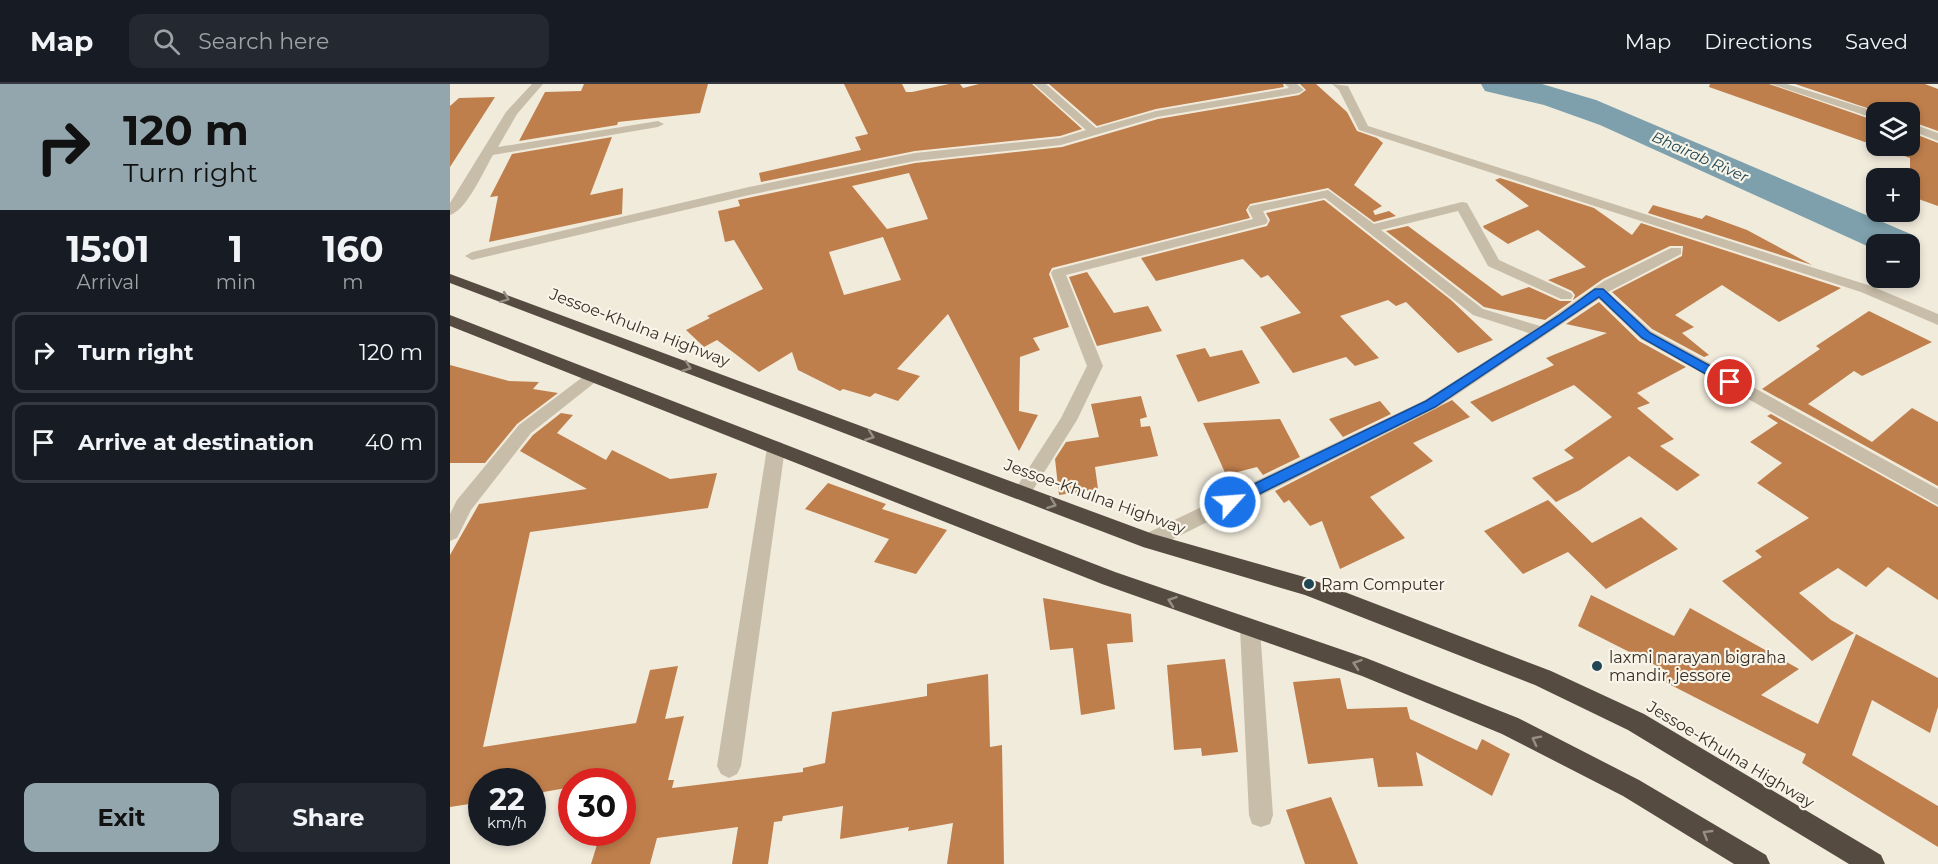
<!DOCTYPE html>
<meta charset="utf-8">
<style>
body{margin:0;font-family:Montserrat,sans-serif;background:#242831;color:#f1f3f6;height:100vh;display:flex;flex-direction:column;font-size:22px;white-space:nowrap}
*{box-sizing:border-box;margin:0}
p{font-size:20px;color:#9ea1a6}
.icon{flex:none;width:33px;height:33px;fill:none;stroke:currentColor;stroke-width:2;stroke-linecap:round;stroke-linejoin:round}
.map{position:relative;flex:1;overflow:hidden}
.sheet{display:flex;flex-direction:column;background:#171b24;width:450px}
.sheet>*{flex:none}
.hud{background:#93a6ae;color:#111;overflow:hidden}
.tools{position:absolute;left:1416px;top:18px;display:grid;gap:12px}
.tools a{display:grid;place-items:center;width:54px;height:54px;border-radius:12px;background:#171b24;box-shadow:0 3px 9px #0003;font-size:30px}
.speed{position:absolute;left:18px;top:684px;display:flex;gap:12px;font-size:30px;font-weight:700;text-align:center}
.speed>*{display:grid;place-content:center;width:78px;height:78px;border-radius:50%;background:#171b24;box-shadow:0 3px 9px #0003;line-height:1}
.speed small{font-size:15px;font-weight:400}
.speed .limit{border:9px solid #d22;background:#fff;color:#111}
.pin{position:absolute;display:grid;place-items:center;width:51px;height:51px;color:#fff;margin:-26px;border:3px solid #fff;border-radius:50%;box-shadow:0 2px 6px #0007}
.me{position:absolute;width:66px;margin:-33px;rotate:64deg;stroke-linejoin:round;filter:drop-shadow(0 0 4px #0008)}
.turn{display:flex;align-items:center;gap:21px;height:126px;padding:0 24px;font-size:27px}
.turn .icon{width:78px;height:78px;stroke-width:2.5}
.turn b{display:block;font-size:42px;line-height:51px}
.eta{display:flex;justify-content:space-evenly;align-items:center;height:102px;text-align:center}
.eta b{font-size:36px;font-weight:700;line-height:42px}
.cta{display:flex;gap:12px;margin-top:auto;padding:12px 24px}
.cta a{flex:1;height:69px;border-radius:12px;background:#93a6ae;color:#111;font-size:24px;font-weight:700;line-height:69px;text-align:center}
.cta a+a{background:#242831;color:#f1f3f6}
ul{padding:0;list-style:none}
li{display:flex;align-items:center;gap:18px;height:81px;margin:0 12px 9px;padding:0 12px;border:3px solid #363941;border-radius:12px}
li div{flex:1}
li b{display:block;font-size:22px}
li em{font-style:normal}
header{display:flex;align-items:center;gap:36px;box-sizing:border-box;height:84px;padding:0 30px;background:#171b24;border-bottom:2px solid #363941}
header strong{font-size:28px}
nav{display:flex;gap:33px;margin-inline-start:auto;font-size:21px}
.search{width:420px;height:54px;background:#242831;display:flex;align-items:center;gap:15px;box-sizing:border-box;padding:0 21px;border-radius:12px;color:#9ea1a6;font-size:22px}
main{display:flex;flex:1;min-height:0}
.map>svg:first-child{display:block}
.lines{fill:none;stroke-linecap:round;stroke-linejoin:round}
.river{fill:#7da0ac;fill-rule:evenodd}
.building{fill:#bf7f4c;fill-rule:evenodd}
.minor{fill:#c8bda9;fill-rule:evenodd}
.highway{fill:#564b40;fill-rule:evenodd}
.oneway{stroke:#978f83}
.route{fill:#1a73e8;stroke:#114b97;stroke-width:1.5}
.poi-dot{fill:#204755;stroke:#f8f4e8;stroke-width:2}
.labels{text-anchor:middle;stroke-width:4.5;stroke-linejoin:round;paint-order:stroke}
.far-water-label{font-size:15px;font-style:italic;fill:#204755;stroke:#f8f4e8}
.street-label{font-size:16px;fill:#362f28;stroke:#f8f4e8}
.poi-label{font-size:16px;fill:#362f28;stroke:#f8f4e8;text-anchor:start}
</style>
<header>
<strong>Map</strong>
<div class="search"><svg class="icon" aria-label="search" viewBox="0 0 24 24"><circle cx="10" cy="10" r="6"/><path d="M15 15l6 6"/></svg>Search here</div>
<nav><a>Map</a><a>Directions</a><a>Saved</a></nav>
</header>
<main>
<section class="sheet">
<div class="hud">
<div class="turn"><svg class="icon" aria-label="right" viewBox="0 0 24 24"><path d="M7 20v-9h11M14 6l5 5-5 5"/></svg><div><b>120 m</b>Turn right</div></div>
</div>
<div class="eta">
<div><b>15:01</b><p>Arrival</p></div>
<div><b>1</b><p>min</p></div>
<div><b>160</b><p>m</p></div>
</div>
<ul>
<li><svg class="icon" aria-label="right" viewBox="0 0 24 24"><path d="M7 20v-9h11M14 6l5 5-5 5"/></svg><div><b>Turn right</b></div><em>120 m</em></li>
<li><svg class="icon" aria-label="arrive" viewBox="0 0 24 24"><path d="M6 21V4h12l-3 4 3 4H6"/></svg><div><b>Arrive at destination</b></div><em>40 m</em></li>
</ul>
<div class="cta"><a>Exit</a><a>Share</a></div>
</section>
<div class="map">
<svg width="1488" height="780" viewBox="0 0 1488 780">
<rect width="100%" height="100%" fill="#f1ebdc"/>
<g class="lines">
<!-- river -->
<path class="river" d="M1031 0H1092L1146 16 1463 151 1469 160 1460 170V160H1426V166L1150 41 1094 21 1035 7Z"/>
</g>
<!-- building -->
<path class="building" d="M134 0H258L250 29 168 38 167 41 69 57 95 8 131 7Z
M394 0H452L456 8H462L499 0H510L513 4 529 0H582L632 45 610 52 465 67 311 98 309 89 411 66 405 53 418 50Z
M599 0H833L834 3 706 25 647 42Z
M850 0H866L897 28 907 47 927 54 933 59 904 101 932 122 923 127 925 131 939 127 946 132 924 138 878 104 800 120 796 126 800 134 602 184 599 190 619 243 583 254 590 266 570 273 569 327 588 331 569 367 498 230 447 285 470 292 448 317 425 309 420 313 393 305 390 307 348 286 342 268 309 288 267 256 254 263 236 246 260 234 257 232 313 205 284 156 275 158 268 127 290 122 288 116 465 79 612 63 708 35 849 11 856 6ZM459 89 478 135 437 145 402 102ZM433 153 451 196 394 211 379 168Z
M1260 0H1319L1426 37V62H1460V48L1488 59V122L1460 112V74L1259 3Z
M1345 0H1475L1488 5V47L1460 37V28H1429Z
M45 13 0 83V22L9 14Z
M162 53 140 111 173 104 172 130 39 158 48 112 40 113 62 70Z
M1050 94 1144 124 1182 151 1191 139 1391 204 1329 238 1272 201 1225 231 1244 243 1232 249 1259 271 1254 273 1202 245 1162 208 1232 172 1233 162H1220L1153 195 1123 216 1125 211 1122 207 1098 196 1136 183 1088 146 1058 160 1034 144 1033 142 1079 122 1045 96Z
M874 116 1001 216 1043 256 1008 269 956 218 946 222 938 216 890 232 929 274 905 282 896 273 843 289 810 243 851 229 818 191 811 194 793 175 706 197 691 174 817 142 820 136 816 129Z
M1203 121 1252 135 1256 131 1297 146 1362 181 1198 129Z
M958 142 1052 212 1079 203 1110 217H1122L1095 236 1034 223 936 147Z
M637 188 664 229 698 222 712 247 647 262 619 193Z
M1149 218 1189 257 1236 283 1187 309 1200 319 1187 324 1224 355 1210 362 1250 391 1227 407 1179 372 1130 406 1106 418 1082 394 1124 374 1114 366 1162 333 1124 301 1042 338 1020 318 1104 281 1096 274 1157 249 1116 240Z
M1419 227 1482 258 1412 292 1404 287 1358 320 1422 358 1462 324 1488 338V402L1312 305 1370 265 1366 262Z
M755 264 760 273 792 266 810 299 748 318 726 271Z
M0 281 59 297 89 298 83 305 108 309 67 340 35 379H0Z
M691 312 697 333 690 335 691 343 700 342 708 372 645 383 648 405 609 411 605 375 616 358 649 353 641 320Z
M1002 316 1020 333 963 359 983 377 920 413 955 454 890 485 872 437 860 442 839 416 834 419 825 407Z
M930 317 941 330 893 353 879 335Z
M111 329 123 331 107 349 156 376 162 366 220 395 267 389 258 424 80 448 33 663 186 639 200 586 228 582 215 635 234 632 218 696H224L222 704 353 688V684L375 679 382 628 477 612V600L538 590 540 663 552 661 554 780H497L503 739 458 747 459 743 390 755 393 722 333 732 332 737 324 738 318 780H282L288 743 207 754 200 780H141L151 748H172V698H122V703L82 710V698H32V718L0 723V471L29 420 137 405 70 367 83 351Z
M1321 330 1488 423V516L1438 483 1416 503 1388 484 1349 509 1381 536 1404 549 1362 577 1272 497 1312 473 1305 467 1359 434 1307 399 1332 379 1300 358 1328 339 1317 332Z
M830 335 850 373 813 391 807 383 776 391 753 339Z
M378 399 436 420 432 425 497 446 466 490 424 478 439 455 355 425Z
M1098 416 1142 459 1191 433 1228 465 1156 505 1118 468 1073 490 1034 447Z
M1141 511 1224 552 1240 524 1349 585 1311 611 1368 640 1406 550 1488 594V623L1480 649 1422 616 1402 671 1488 722V763L1352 679 1356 670 1213 597 1217 587 1128 542Z
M593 514 681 530 683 558 657 560 665 625 631 631 623 564 600 566Z
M775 575 788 668 752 672 751 664 724 666 717 581Z
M890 594 897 625 957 623 960 635 1027 666 1032 655 1060 670 1042 712 966 668 973 702 928 703 923 674 858 680 843 598Z
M881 713 897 752 908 780H855L836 726Z"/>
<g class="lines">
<!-- minor -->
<path class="minor" d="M82 0H93L67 30 48 63 208 37 214 40 208 43 43 71C34 86 17 126 0 131V119L56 28Z
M584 0H596L646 44 706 27 839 4 835 0H847L854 6 849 9 707 33 611 61 465 77 299 111 22 176 15 172 22 168 299 103 465 69 610 54 636 46Z
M882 0 898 2 918 42 1421 202 1488 230V241L1411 208 909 46 889 6Z
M1321 0H1337L1427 28 1426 35Z
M1460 39 1488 49V57L1460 46Z
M878 106 924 140 1012 118 1017 119 1049 176 1121 209 1123 212 1121 215H1111L1038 182 1008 127 931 146 1033 225 1090 242 1154 197 1221 164H1231V170L1158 208 1201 247 1488 405V421L1191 255 1149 215 987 324 707 463 700 465 693 463 690 457 693 451 975 316 1079 249 1023 231 875 114 813 127 818 137 816 140 616 191 653 282 627 336 578 414H566L563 409 566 404 611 334 637 282 601 189 603 186 803 135 798 125 800 122Z
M142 286 148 288 150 292 148 296 81 349 21 426 7 454 0 457V430L7 416 69 341Z
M326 357 332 359 335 364 291 682 287 690 279 694 271 690 267 682 317 364 320 359Z
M800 535 807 537 810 544 823 731 820 740 811 743 802 740 799 731 790 544 793 537Z"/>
<!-- highway -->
<path class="highway" d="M0 190 703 450 858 494 1101 587 1194 630 1431 771 1435 780H1399L1178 646 1085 601 855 511 693 463 0 199Z
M0 231 665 488 916 574 1068 634 1189 696 1316 771 1320 780H1284L1173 712 1052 650 912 592 652 500 0 242Z"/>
</g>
<!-- one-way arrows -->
<defs><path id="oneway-chevron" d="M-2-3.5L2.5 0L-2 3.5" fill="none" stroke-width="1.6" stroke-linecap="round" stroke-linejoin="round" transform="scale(1.5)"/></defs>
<g class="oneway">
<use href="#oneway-chevron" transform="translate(55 214) rotate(21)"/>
<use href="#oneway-chevron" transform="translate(237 283) rotate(20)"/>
<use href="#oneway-chevron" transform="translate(420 352) rotate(21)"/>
<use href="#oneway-chevron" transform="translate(602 420) rotate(21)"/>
<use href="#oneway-chevron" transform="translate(722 517) rotate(-161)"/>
<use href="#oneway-chevron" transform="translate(907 580) rotate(-161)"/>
<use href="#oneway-chevron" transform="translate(1086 656) rotate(-153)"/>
<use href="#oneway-chevron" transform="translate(1257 750) rotate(-149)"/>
</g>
<!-- route -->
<path class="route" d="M1145 205H1153L1200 249 1284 295V301H1275L1192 254 1149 213 985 323 785 422H775V414L976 317 1108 232Z"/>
<!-- markers -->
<g class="poi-dot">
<circle cx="859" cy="500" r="6"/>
<circle cx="1147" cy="582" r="6"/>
</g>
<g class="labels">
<!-- far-water labels -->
<g class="far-water-label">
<text transform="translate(1250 73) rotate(24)" y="5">Bhairab River</text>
</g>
<!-- street labels -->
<g class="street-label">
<text transform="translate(190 243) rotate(21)" y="6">Jessoe-Khulna Highway</text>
<text transform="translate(645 412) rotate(20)" y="6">Jessoe-Khulna Highway</text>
<text transform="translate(1281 670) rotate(31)" y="6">Jessoe-Khulna Highway</text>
</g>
<!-- poi labels -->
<g class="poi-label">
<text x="871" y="506">Ram Computer</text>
<text x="1159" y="579">laxmi narayan bigraha<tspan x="1159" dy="18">mandir, jessore</tspan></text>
</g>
</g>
</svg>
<div class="tools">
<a><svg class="icon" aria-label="layers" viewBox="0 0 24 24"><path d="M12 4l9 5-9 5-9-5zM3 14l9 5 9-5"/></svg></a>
<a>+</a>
<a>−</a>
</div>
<div class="speed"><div>22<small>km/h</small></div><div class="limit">30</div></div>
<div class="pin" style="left:1280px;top:298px;background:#d93025"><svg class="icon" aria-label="arrive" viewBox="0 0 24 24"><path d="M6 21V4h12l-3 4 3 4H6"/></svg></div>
<svg class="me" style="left:780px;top:418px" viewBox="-20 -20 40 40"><circle r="17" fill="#1a73e8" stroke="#fff" stroke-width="3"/><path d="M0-11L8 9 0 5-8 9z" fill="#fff"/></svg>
</div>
</main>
